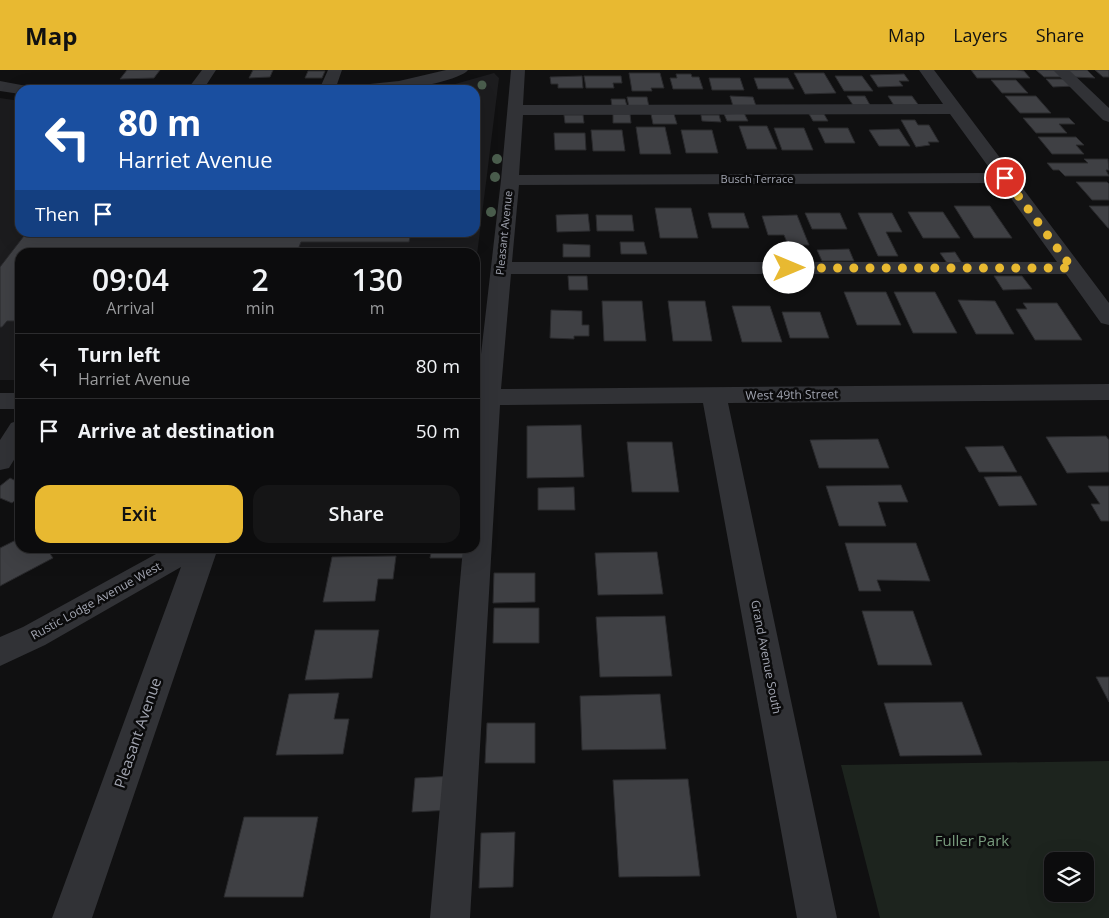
<!DOCTYPE html>
<style>
body{margin:0;font-family:"Open Sans",sans-serif;background:#151516;color:#f1f3f6;height:100vh;display:flex;flex-direction:column;font-size:19px;white-space:nowrap}
*{box-sizing:border-box;margin:0}
p{font-size:16px;color:#9a9b9d}
.icon{flex:none;width:28px;height:28px;fill:none;stroke:currentColor;stroke-width:2;stroke-linecap:round;stroke-linejoin:round}
.map{position:relative;flex:1;overflow:hidden}
.sheet{position:absolute;left:15px;top:178px;width:465px;height:305px;display:flex;flex-direction:column;background:#0c0c0d;border-radius:15px;box-shadow:0 5px 20px #0002,0 0 0 1px #2c2c2e}
.sheet>*{flex:none}
.banner{position:absolute;left:15px;top:15px;width:465px;height:152px;border-radius:15px;box-shadow:0 5px 20px #0002,0 0 0 1px #2c2c2e;background:#1a4fa0;color:#fff;overflow:hidden}
.buttons{position:absolute;left:1044px;top:782px;display:grid;gap:10px}
.buttons a{display:grid;place-items:center;width:50px;height:50px;border-radius:10px;background:#0c0c0d;box-shadow:0 5px 20px #0002,0 0 0 1px #2c2c2e;font-size:25px}
.pin{position:absolute;display:grid;place-items:center;width:42px;height:42px;color:#fff;margin:-21px;border:2px solid #fff;border-radius:50%;box-shadow:0 1px 5px #0007}
.me{position:absolute;width:55px;margin:-28px;rotate:90deg;stroke-linejoin:round;filter:drop-shadow(0 0 4px #0008)}
.turn{display:flex;align-items:center;gap:18px;height:105px;padding:0 20px;font-size:22px}
.turn .icon{width:65px;height:65px;stroke-width:2.5}
.turn b{display:block;font-size:35px;line-height:42px}
.then{display:flex;align-items:center;height:48px;padding:0 20px;background:#0003;gap:10px;font-size:19px}
.eta{display:flex;justify-content:space-evenly;align-items:center;height:85px;text-align:center}
.eta b{font-size:30px;font-weight:600;line-height:35px}
.button{display:flex;gap:10px;margin-top:auto;padding:10px 20px}
.button a{flex:1;height:58px;border-radius:15px;background:#e8b931;color:#111;font-size:20px;font-weight:600;line-height:58px;text-align:center}
.button a+a{background:#151516;color:#f1f3f6}
ul{padding:0;list-style:none}
li{display:flex;align-items:center;gap:15px;height:65px;padding:0 20px;border-top:1px solid #2c2c2e}
li div{flex:1}
li b{display:block;font-size:19px}
li em{font-style:normal}
header{display:flex;align-items:center;gap:30px;box-sizing:border-box;height:70px;padding:0 25px;background:#e8b931;color:#111}
header strong{font-size:24px}
nav{display:flex;gap:28px;margin-inline-start:auto;font-size:18px}
.map>svg:first-child{display:block}
.built{fill:#1c1c1e}
.green{fill:#1d241e;fill-rule:evenodd}
.building{fill:#3f4044;stroke:#2a2a2d}
.lines{fill:none;stroke-linecap:round;stroke-linejoin:round}
.minor{fill:#313236;fill-rule:evenodd}
.tree{fill:#4a5d4d}
.route{stroke:#e8b931;stroke-width:9;stroke-dasharray:0 16.2}
.labels{text-anchor:middle;stroke-width:5;stroke-linejoin:round;paint-order:stroke}
.far-street-label{font-size:11px;fill:#a2a5b1;stroke:#0b0b0c}
.street-label{font-size:12px;fill:#a2a5b1;stroke:#0b0b0c}
.near-street-label{font-size:15px;fill:#a2a5b1;stroke:#0b0b0c}
.near-park-label{font-size:15px;fill:#799c7e;stroke:#0b0b0c}
</style>
<header>
<strong>Map</strong>
<nav><a>Map</a><a>Layers</a><a>Share</a></nav>
</header>
<div class="map">
<svg width="1109" height="848" viewBox="0 0 1109 848">
<rect width="100%" height="100%" fill="#101011"/>
<!-- built -->
<path class="built" d="M494 3 499 8 475 201V182H20V310H0V28L20 31V162H475V20H434Z"/>
<!-- green -->
<path class="green" d="M1109 691V848H880L841 695ZM1052 791H1085V824H1052Z"/>
<!-- building -->
<path class="building" d="M127 0H160L154 8 120 9Z
M253 0H273L270 7 249 8Z
M971 0H1017L1024 1 1030 8H977Z
M1036 0H1054L1062 7H1044Z
M1066 0H1087L1095 8 1073 7Z
M1095 0H1109V7H1103Z
M308 1H325L322 8H305Z
M629 3H660L664 18H651L652 21H632Z
M794 3H824L836 23 805 24Z
M676 4H691L692 7H699L703 19H673L670 8H677Z
M904 4 909 11H899L903 16 878 17 870 5Z
M582 6 583 18H558V14H551L550 7Z
M584 6H621L622 13H613L614 18H586Z
M835 6H862L873 21H844Z
M709 8H740L744 20H712Z
M754 8H788L794 19H758Z
M1046 9H1066L1074 16 1053 17Z
M991 10H1016L1028 23H1002Z
M730 26 753 27 756 36H733Z
M847 26H865L870 35H853Z
M888 26H912L920 37H895Z
M1005 26H1036L1051 43H1020Z
M627 27H647L649 37H629Z
M611 29H625L627 36 612 37Z
M744 43 748 51H727L724 44Z
M613 44H630L631 53H613Z
M651 44H674L677 54H653Z
M809 44H824L828 51H813Z
M564 45H583L584 53H565Z
M701 45H719L721 52 702 51Z
M1023 48H1069L1075 54H1059L1067 63H1036Z
M901 50H915L918 55H929L939 72H928L930 75 916 77Z
M739 56H767L777 79H747Z
M636 57H665L671 84H640Z
M774 58H804L813 80H782Z
M818 58H848L855 73H825Z
M899 59 910 76H879L869 60Z
M591 60H622L625 81H593Z
M681 60H712L718 83H686Z
M554 63H585L586 80H555Z
M1038 67H1076L1084 75H1076L1084 84H1052Z
M1084 89H1108L1109 100H1106L1109 106H1065L1059 100H1053L1047 93H1088Z
M1076 112H1107L1109 114V130H1092Z
M954 136H990L1012 168H974Z
M1089 136H1109V158H1108Z
M655 138H691L698 168H660Z
M908 142H943L960 168H923Z
M708 143H744L749 158H712Z
M805 143H840L847 159H812Z
M858 143H892L902 162H886L898 186H878Z
M588 144 590 161 557 162 556 145Z
M596 145H632L634 161H597Z
M797 145 809 175H788L784 165H768L762 146Z
M27 162H411L409 172H301L297 182H20V251H7L2 257H0V197Z
M620 172H644L647 184H621Z
M563 174 590 175V187H563Z
M849 179 854 191H822L817 180Z
M955 182 962 193H947L940 183Z
M768 205H789L794 217H771Z
M568 206H587L588 220H569Z
M994 206H1022L1032 219 1003 220Z
M844 222H886L901 255H857Z
M894 222H935L957 263H913Z
M958 230 995 231 1014 264H976Z
M602 231H642L646 271H604Z
M668 231H705L712 271H673Z
M1023 233H1057L1082 270H1035L1016 239H1027Z
M732 236H770L782 272H742Z
M551 240 582 241V255H589V266H574V269L550 268Z
M782 242H820L829 268H790Z
M581 355 584 407 527 408V356Z
M1106 366 1109 370V402L1067 403 1046 367Z
M878 369 889 398H819L810 370Z
M627 372H672L679 422H632Z
M1003 376 1017 402H979L965 377Z
M1021 406 1037 435 999 436 984 407Z
M10 408 20 413V426L12 433 0 428V416Z
M901 415 908 432H878L886 456H839L826 416Z
M1088 416H1109V451H1101L1091 434H1100Z
M574 417 575 440H538V418Z
M20 468V478H46L53 488 0 516V478Z
M845 473H916L930 511 877 510 881 521H859Z
M432 478H466L465 488H430Z
M657 482 663 524 598 525 595 483Z
M396 486 393 509H378L375 531 323 532 332 487Z
M494 503H535V532L493 533Z
M494 538H539V573H493Z
M862 541H913L932 595H878Z
M665 546 672 606 600 607 596 547Z
M315 560H379L372 608 305 610Z
M1096 607H1109V632Z
M339 623 334 649H349L343 684 276 685 289 624Z
M660 624 666 679 582 680 580 626Z
M962 632 982 685 900 686 884 633Z
M487 653H535V693H485Z
M454 706 452 740 412 742 415 708Z
M688 709 700 806 619 807 613 710Z
M244 747H318L303 827H224Z
M515 762 513 817 479 818 481 763Z"/>
<g class="lines">
<!-- minor -->
<path class="minor" d="M202 0H216L203 20H187Z
M328 0H342L335 20H319Z
M446 0H468C462 9 413 19 400 20 385 21 368 20 352 20L355 17 360 15 399 11Z
M511 0H525L523 35 943 34 919 0H934L1109 233V255L1101 253 1066 204H511L501 319 1109 314V330L728 333 837 848H797L703 333 500 335 470 848H430L463 478H475V319H477L501 110ZM950 44 993 103 519 105 523 45ZM1000 113 1057 192H512L519 115Z
M1053 0H1069L1109 38V52L1103 50Z
M0 11 32 17 35 20H20V24L0 21Z
M0 323H20V339H0Z
M20 350V380L9 398 0 400V370L11 353Z
M167 478H218L92 848H52L181 497 45 575 0 596V567L23 557Z"/>
</g>
<!-- trees -->
<g class="tree">
<circle cx="482" cy="15" r="4.5"/>
<circle cx="497" cy="89" r="5"/>
<circle cx="495" cy="107" r="5"/>
<circle cx="491" cy="142" r="5"/>
</g>
<g class="lines">
<!-- route -->
<path class="route" d="M789 198H1072L1005 108"/>
</g>
<g class="labels">
<!-- far-street labels -->
<g class="far-street-label">
<text x="757" y="113">Busch Terrace</text>
<text transform="translate(504 163) rotate(-84)" y="4">Pleasant Avenue</text>
</g>
<!-- street labels -->
<g class="street-label">
<text transform="translate(792 325) rotate(-1)" y="4">West 49th Street</text>
<text transform="translate(96 531) rotate(-29)" y="4">Rustic Lodge Avenue West</text>
<text transform="translate(766 587) rotate(79)" y="4">Grand Avenue South</text>
</g>
<!-- near-street labels -->
<g class="near-street-label">
<text transform="translate(138 663) rotate(-71)" y="5">Pleasant Avenue</text>
</g>
<!-- near-park labels -->
<g class="near-park-label">
<text x="972" y="776">Fuller Park</text>
</g>
</g>
</svg>
<div class="buttons">
<a><svg class="icon" aria-label="layers" viewBox="0 0 24 24"><path d="M12 4l9 5-9 5-9-5zM3 14l9 5 9-5"/></svg></a>
</div>
<div class="pin" style="left:1005px;top:108px;background:#d93025"><svg class="icon" aria-label="arrive" viewBox="0 0 24 24"><path d="M6 21V4h12l-3 4 3 4H6"/></svg></div>
<svg class="me" style="left:789px;top:198px" viewBox="-20 -20 40 40"><circle r="19" fill="#fff"/><path d="M0-13L10 11 0 6-10 11z" fill="#e8b931"/></svg>
<div class="banner">
<div class="turn"><svg class="icon" aria-label="left" viewBox="0 0 24 24"><path d="M17 20v-9H6M10 6l-5 5 5 5"/></svg><div><b>80 m</b>Harriet Avenue</div></div>
<div class="then">Then<svg class="icon" aria-label="arrive" viewBox="0 0 24 24"><path d="M6 21V4h12l-3 4 3 4H6"/></svg></div>
</div>
<section class="sheet">
<div class="eta">
<div><b>09:04</b><p>Arrival</p></div>
<div><b>2</b><p>min</p></div>
<div><b>130</b><p>m</p></div>
</div>
<ul>
<li><svg class="icon" aria-label="left" viewBox="0 0 24 24"><path d="M17 20v-9H6M10 6l-5 5 5 5"/></svg><div><b>Turn left</b><p>Harriet Avenue</p></div><em>80 m</em></li>
<li><svg class="icon" aria-label="arrive" viewBox="0 0 24 24"><path d="M6 21V4h12l-3 4 3 4H6"/></svg><div><b>Arrive at destination</b></div><em>50 m</em></li>
</ul>
<div class="button"><a>Exit</a><a>Share</a></div>
</section>
</div>
